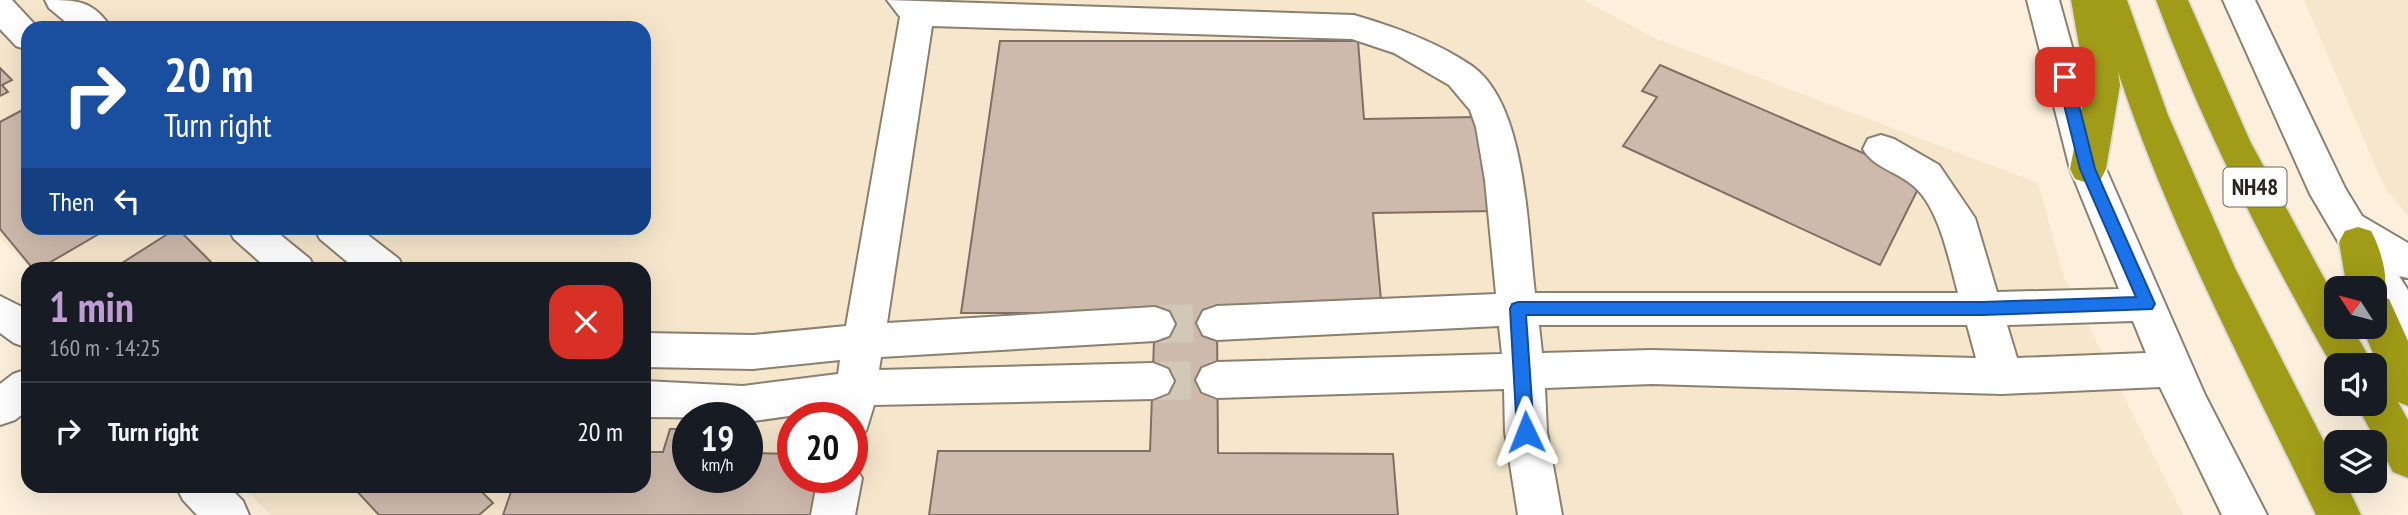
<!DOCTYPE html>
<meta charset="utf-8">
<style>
body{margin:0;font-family:"PT Sans Narrow",sans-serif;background:#242831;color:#f1f3f6;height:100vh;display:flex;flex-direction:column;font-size:26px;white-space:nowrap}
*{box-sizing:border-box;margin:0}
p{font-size:23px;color:#9ea1a6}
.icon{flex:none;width:38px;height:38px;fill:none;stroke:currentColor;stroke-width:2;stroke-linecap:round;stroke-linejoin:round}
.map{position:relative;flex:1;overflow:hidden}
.drawer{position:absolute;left:21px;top:262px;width:630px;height:231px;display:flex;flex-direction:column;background:#171b24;border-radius:21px;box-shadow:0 7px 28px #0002}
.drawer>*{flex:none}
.guide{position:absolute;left:21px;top:21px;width:630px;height:214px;border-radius:21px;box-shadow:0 7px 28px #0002;background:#1a4fa0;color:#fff;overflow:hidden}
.needle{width:46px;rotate:306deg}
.controls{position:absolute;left:2324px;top:276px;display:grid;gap:14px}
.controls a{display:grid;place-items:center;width:63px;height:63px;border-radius:14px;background:#171b24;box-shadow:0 7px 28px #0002;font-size:35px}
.speed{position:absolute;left:672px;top:402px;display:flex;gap:14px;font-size:35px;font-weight:700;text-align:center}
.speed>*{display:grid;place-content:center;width:91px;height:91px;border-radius:50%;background:#171b24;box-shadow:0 7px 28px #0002;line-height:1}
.speed small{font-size:18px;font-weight:400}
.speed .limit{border:10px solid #d22;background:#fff;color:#111}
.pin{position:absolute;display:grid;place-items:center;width:60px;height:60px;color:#fff;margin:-30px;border-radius:14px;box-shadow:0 4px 10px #0006}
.me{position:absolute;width:77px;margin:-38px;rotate:358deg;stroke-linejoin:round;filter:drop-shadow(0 0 5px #0008)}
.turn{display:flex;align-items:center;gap:24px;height:147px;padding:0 28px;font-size:32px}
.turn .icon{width:91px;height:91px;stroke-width:2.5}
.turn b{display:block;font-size:49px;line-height:60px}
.then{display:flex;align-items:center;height:66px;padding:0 28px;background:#0003;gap:14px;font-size:26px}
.round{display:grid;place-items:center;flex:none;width:74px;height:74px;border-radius:21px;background:#242831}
.summary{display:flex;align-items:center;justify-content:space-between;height:119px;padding:0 28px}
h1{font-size:42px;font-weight:800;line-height:52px;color:#bf9dd2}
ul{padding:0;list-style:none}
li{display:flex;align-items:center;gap:21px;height:98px;padding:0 28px;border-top:2px solid #363941}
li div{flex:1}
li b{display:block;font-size:26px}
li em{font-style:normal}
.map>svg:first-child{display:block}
.built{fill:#f5e6cc;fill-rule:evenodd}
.building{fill:#cebaad;stroke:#816f64;stroke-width:2}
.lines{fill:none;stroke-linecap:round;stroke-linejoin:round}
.minor-tunnel{stroke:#d2c8b7;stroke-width:38;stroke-dasharray:38 19;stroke-linecap:butt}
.minor-casing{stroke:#8a806f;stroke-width:4}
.highway-casing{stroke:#dddcdb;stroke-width:4}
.minor{fill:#fff;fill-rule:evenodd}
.highway{fill:#a19c17;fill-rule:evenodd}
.route{fill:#1a73e8;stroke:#114b97;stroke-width:2}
.labels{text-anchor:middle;stroke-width:5;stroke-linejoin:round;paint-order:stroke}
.shield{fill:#fff;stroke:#6a6762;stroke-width:2}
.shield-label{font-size:23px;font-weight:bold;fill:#2a261f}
</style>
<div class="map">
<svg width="2408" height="515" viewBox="0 0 2408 515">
<rect width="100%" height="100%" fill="#fcf0dd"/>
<!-- built -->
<path class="built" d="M0 0H1583L1657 39 2038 183 2064 277 2183 515H271L243 487 644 486V270L31 269 0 238ZM28 28H644V228H28ZM688 418H747V478H688ZM793 418H852V478H793Z
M2304 0H2408V216L2384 186Z"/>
<!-- building -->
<path class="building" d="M1000 41H1358L1364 119 1476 117 1494 211 1373 213 1382 311 1217 323 1218 453 1393 454 1398 515H929L938 451H1150L1155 313H961Z
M1660 65 1923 179 1880 265 1623 146 1657 97 1642 91Z
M0 68 12 80 2 85 8 92 0 96Z
M28 107V228H109L37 270H34L0 229V122Z
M177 228 219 270H111Z
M670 429H688V478H747V453L793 454V478H825L817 515H503L513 486H644V452H663Z
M352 486H476L493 503 479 515H379Z"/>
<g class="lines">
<!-- minor-tunnel -->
<path class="minor-tunnel" d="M1155 324 1217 323
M1153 381 1217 380"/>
<!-- minor casing -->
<g class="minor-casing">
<path id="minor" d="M0 0H12L38 28H28V50L16 46 0 29Z
M45 0C76 0 93 0 111 28H73L49 8Z
M887 0 1354 15C1395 27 1437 42 1472 66 1527 105 1527 230 1535 293H1958C1949 260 1939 205 1911 184 1895 171 1873 167 1863 149L1868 139 1881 135 1894 139 1939 165 1975 218 1997 292 2119 289 2070 169 2027 0H2059L2106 169 2205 395 2267 515H2222L2160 387 2002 394 1652 384 1545 388 1547 432 1562 515H1518L1505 432 1504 389 1217 398 1202 392 1196 380 1202 368 1217 362 1502 354 1499 326 1217 340 1203 335 1197 323 1203 311 1217 306 1496 294 1485 180 1476 127 1470 110 1449 85 1394 53 1352 39 932 26 887 323 1155 307 1169 312 1175 324 1169 336 1155 341 881 357 879 370 1153 363 1168 369 1174 381 1168 393 1153 399 874 405 866 431 852 436V418H830L831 410 747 422V418L644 417V381L743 386 838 374 840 360 753 369 644 367V333L753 335 846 326 900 17ZM2133 321 2146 353 2017 358 2007 325ZM1539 325H1967L1976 358 1652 350 1542 353Z
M2223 0H2255L2345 188 2362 216 2408 243V278L2399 276 2408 290V341L2394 336 2375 303V289H2366L2310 194Z
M228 228H272L310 259 315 270H269L234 239Z
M314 228H359L399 259 404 270H357L320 239Z
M0 296 28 310V348L14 343 0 333Z
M28 369V410L15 420 0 425V384L13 374Z
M852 463 862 478 855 515H811L818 478H852Z
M176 486H228L243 501 249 515H197L183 500Z"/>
</g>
<!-- highway casing -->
<g class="highway-casing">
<path id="highway" d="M2071 0H2127L2168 115 2235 268 2336 465V481H2345L2361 515H2316C2246 370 2169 226 2118 72L2120 85 2106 169 2101 179 2088 183 2075 179 2070 169 2086 85Z
M2156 0H2188L2250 141 2336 300V327H2352L2374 366H2336V373C2267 252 2204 130 2156 0Z
M2358 227 2371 231C2380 247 2391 281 2382 297L2389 299 2408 341V406L2398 402 2408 420V478L2393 472 2356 404H2375V383L2387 387 2362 327H2375V289H2347L2339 242 2345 231Z"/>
</g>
<!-- minor -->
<use href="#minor" class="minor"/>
<!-- highway -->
<use href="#highway" class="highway"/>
</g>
<!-- route -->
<path class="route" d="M2065 72 2072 77 2095 169 2155 304 2152 309 1982 315H1526L1534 432 1532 437 1526 439 1519 437 1517 432 1510 309 1512 304 1518 302H1982L2136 297 2080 169 2057 77Z"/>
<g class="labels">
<!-- shield labels -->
<rect class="shield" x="2223.5" y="167.5" width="63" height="39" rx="5"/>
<g class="shield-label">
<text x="2255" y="195">NH48</text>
</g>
</g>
</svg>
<div class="controls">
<a><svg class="needle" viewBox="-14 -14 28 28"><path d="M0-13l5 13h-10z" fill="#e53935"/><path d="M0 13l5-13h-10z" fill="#9ea1a6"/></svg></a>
<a><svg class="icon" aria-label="sound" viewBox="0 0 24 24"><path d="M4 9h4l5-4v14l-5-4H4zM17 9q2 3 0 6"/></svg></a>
<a><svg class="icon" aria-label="layers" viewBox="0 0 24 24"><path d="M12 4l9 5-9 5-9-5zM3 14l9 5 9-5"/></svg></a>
</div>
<div class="speed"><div>19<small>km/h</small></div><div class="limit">20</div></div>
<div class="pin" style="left:2065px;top:77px;background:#d93025"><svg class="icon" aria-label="arrive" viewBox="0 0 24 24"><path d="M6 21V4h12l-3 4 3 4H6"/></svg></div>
<svg class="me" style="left:1526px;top:432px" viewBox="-20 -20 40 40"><path d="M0-17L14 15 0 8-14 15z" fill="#1a73e8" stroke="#fff" stroke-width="4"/></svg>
<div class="guide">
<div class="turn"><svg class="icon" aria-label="right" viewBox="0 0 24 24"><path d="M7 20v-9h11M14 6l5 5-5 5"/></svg><div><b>20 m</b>Turn right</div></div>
<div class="then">Then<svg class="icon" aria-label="left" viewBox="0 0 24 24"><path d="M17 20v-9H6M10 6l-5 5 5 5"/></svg></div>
</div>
<section class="drawer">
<div class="summary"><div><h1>1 min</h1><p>160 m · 14:25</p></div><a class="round" style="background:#d93025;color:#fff"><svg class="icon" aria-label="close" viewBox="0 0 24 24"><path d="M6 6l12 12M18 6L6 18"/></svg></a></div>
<ul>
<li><svg class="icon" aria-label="right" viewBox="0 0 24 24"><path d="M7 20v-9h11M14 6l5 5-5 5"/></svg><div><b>Turn right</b></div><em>20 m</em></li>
</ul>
</section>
</div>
